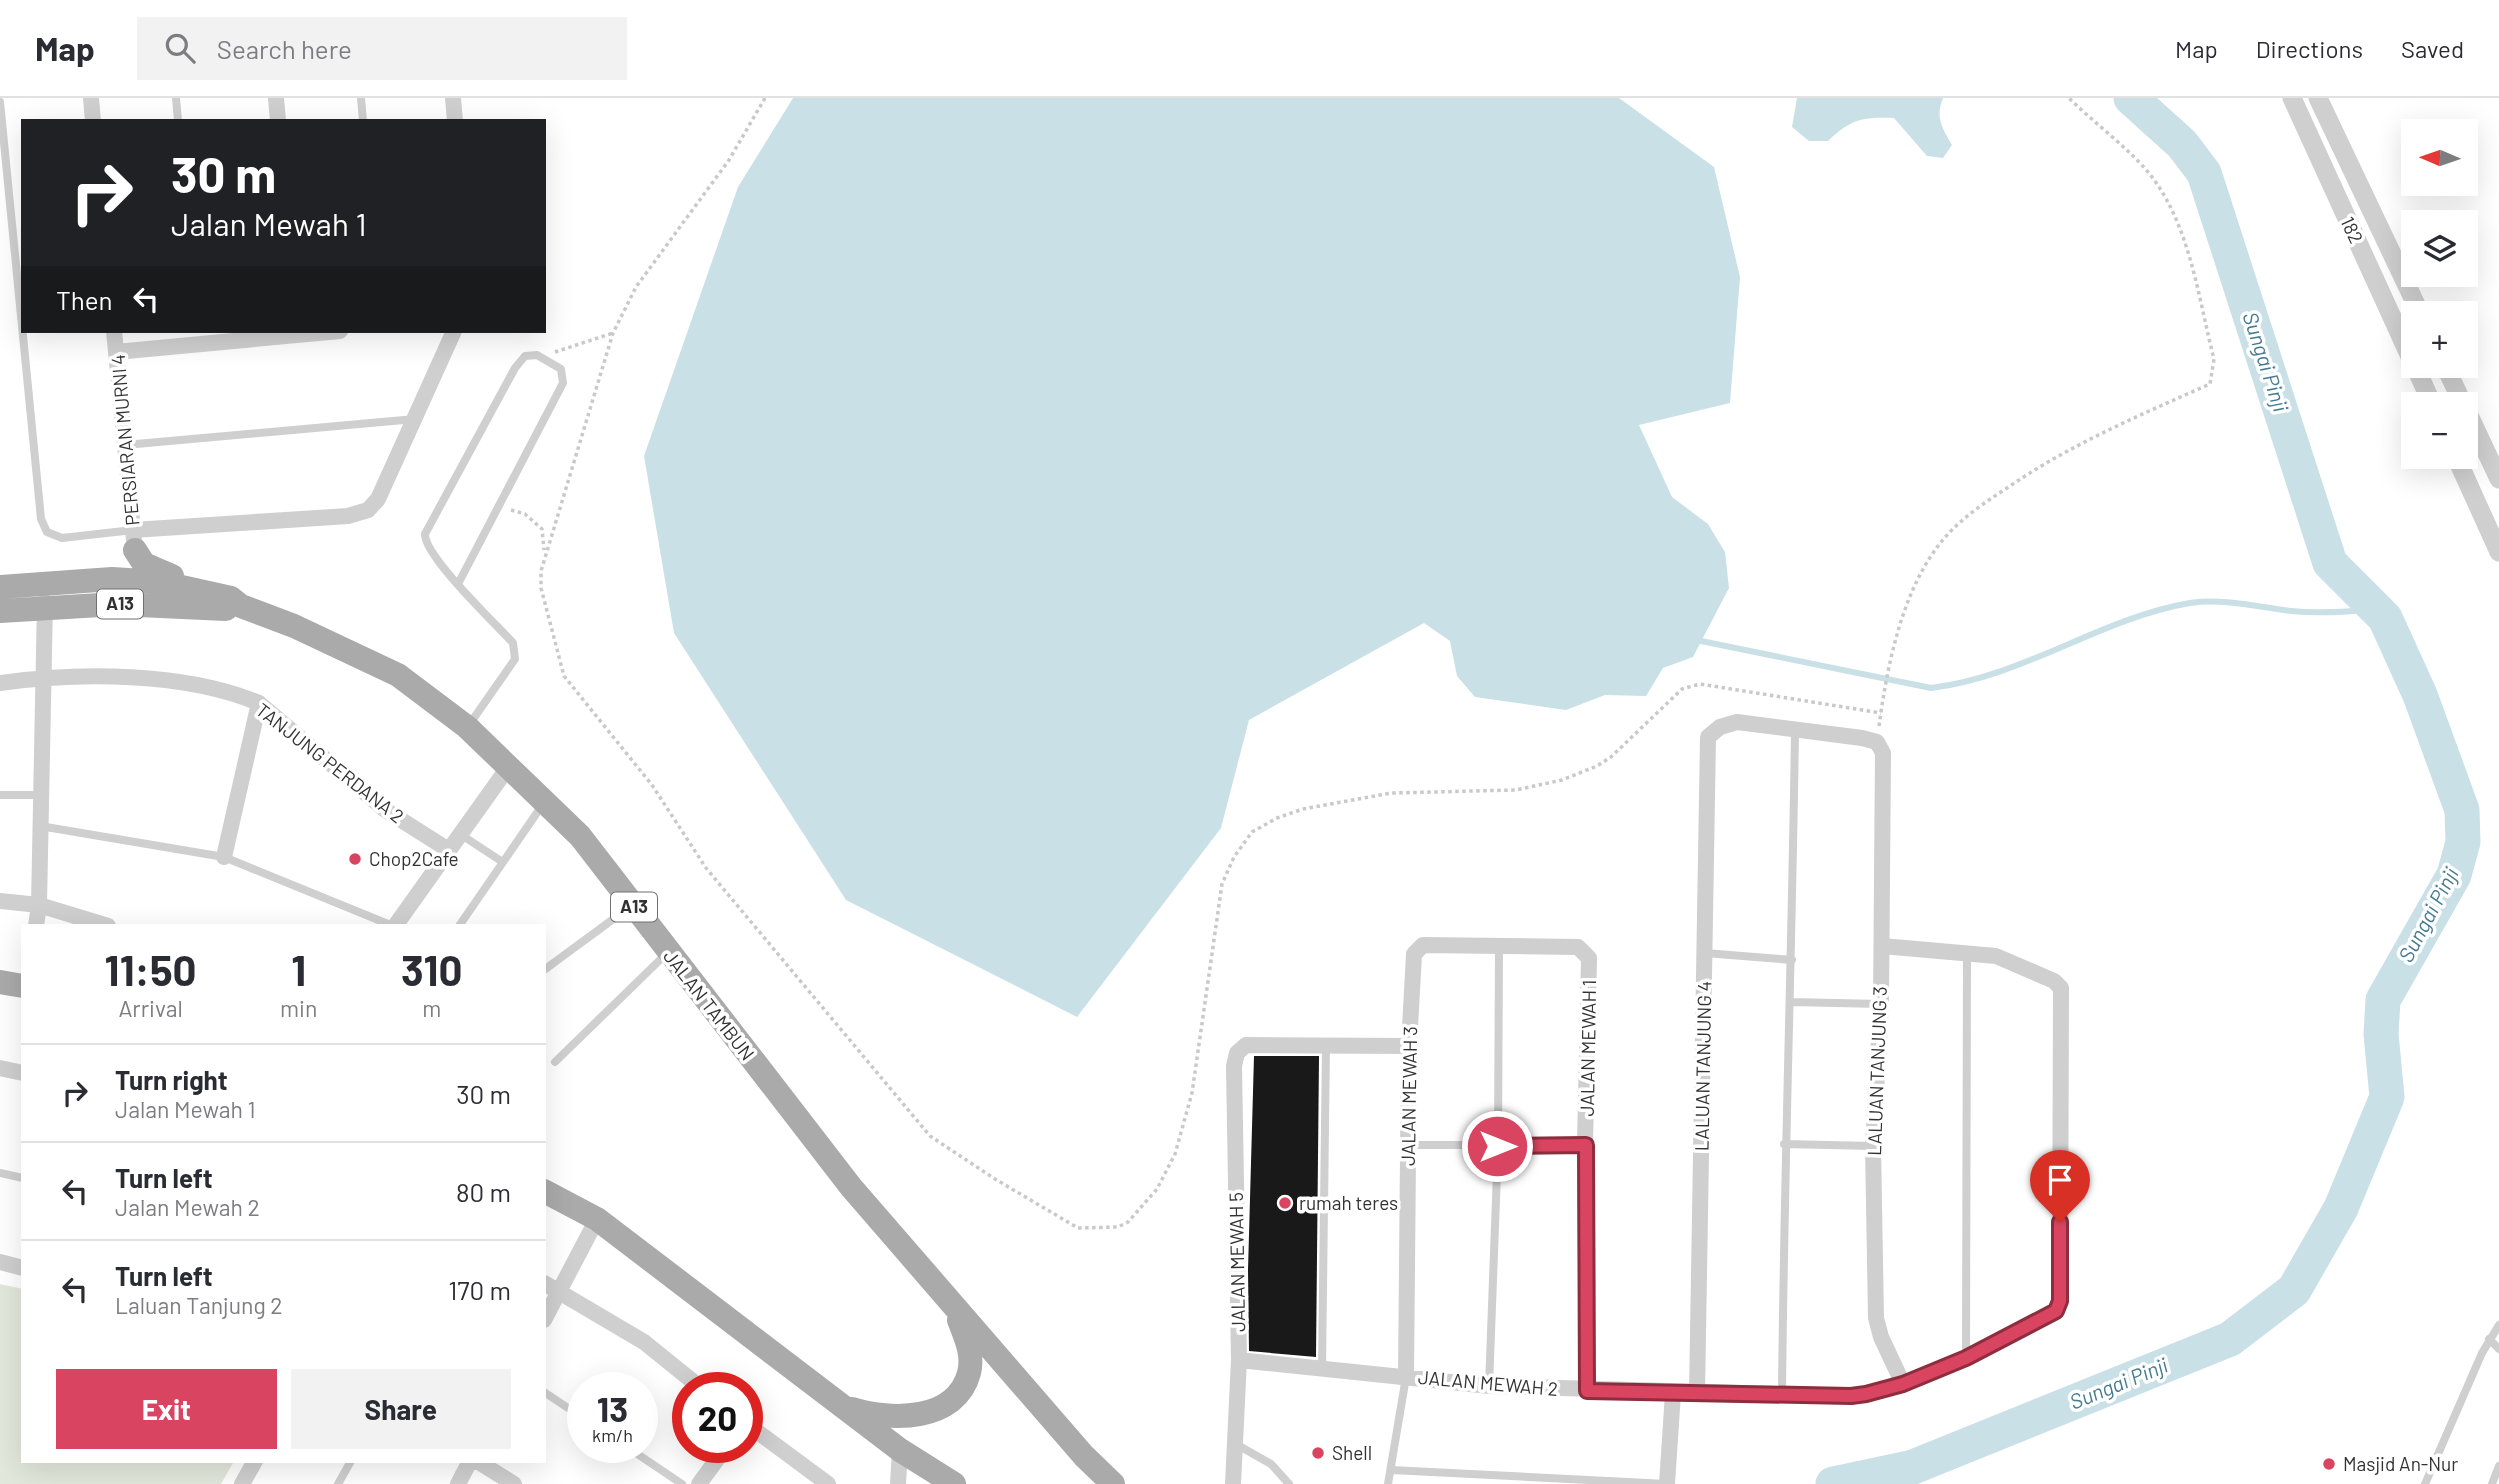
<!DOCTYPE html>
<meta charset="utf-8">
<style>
body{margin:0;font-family:Barlow,sans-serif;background:#f2f2f3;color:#2b2b33;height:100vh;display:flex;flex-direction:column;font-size:26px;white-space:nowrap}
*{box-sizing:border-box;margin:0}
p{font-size:23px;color:#7c7c81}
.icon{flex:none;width:38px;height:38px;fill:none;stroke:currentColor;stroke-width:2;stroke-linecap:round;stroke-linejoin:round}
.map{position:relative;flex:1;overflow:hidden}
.panel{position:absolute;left:21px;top:826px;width:525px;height:539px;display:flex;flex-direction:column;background:#fff;border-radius:0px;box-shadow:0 7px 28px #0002}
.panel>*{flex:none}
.banner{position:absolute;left:21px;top:21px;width:525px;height:214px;border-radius:0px;box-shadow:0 7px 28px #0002;background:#202124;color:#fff;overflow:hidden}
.needle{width:46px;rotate:272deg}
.controls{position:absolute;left:2401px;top:21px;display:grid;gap:14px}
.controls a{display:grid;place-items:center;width:77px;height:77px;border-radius:0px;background:#fff;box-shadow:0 7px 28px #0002;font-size:35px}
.speed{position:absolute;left:567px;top:1274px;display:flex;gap:14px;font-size:35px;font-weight:700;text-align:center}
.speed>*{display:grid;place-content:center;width:91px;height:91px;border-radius:50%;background:#fff;box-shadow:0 7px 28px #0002;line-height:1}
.speed small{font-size:18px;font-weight:400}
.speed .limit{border:10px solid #d22;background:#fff;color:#111}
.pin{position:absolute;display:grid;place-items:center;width:60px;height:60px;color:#fff;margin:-72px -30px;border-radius:50% 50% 50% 0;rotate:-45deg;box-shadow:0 0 7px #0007}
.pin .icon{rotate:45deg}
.me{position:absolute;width:77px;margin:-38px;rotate:90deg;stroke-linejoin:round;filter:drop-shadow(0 0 5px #0008)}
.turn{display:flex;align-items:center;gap:24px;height:147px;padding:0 35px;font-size:32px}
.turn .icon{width:91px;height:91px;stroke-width:2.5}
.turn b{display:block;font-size:49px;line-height:60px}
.then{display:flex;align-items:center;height:66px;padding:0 35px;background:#0003;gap:14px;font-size:26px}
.eta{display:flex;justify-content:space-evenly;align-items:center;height:119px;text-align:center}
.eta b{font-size:42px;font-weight:700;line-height:49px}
.primary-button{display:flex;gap:14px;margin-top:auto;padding:14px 35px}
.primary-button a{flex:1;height:80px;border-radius:0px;background:#d94560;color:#fff;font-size:28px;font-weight:700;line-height:80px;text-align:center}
.primary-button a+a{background:#f2f2f3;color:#2b2b33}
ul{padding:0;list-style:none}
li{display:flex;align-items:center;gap:21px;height:98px;padding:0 35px;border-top:2px solid #e1e1e2}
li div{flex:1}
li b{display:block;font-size:26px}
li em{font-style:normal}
header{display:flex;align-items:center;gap:42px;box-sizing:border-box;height:98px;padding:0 35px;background:#fff;border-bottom:2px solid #e1e1e2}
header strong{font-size:33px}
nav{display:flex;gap:38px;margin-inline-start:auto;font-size:24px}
.search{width:490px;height:63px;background:#f2f2f3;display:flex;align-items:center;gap:18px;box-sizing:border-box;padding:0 24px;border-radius:0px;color:#7c7c81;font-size:26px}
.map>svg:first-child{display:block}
.green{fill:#e3e8dc}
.water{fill:#cae0e7}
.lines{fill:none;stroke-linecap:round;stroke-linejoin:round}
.stream{stroke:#cae0e7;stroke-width:6}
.river{stroke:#cae0e7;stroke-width:35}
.building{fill:#191919}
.path{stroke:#c9c9c9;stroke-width:3.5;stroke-dasharray:3.5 3.5;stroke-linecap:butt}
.service{stroke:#cfcfcf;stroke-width:8}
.minor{stroke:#cfcfcf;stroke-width:16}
.tertiary{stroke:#cfcfcf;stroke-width:19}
.primary{stroke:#aaa;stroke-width:24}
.route-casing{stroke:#8d2d3e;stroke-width:18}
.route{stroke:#d94560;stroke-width:12}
.poi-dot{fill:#d94560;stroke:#fff;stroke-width:2.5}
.labels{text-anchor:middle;stroke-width:7;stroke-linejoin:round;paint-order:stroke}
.shield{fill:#fff;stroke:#707070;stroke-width:2}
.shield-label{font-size:18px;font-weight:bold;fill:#323232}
.street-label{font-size:19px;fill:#323232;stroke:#fff}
.poi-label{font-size:19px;fill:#323232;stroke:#fff;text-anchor:start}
.water-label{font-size:21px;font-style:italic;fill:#457b8f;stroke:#fff}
</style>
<header>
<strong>Map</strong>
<div class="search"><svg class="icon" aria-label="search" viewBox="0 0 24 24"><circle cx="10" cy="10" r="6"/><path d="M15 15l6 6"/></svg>Search here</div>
<nav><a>Map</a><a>Directions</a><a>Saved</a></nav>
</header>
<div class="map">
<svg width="2499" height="1386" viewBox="0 0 2499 1386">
<rect width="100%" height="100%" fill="#fff"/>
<!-- green -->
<path class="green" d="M0 1186 23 1191V1363H234L221 1386H0Z"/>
<!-- water -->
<path class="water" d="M793 0H1619L1714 69 1740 179 1730 305 1639 327 1672 399 1708 426 1725 454 1729 490 1693 559 1663 570 1646 598 1605 597 1566 612 1475 599 1457 578 1450 543 1424 525 1249 622 1221 730 1077 919 846 802 674 535 644 358 738 89Z
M1797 0H1943C1935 19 1942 30 1952 47L1943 60 1927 58 1894 20C1862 19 1851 21 1828 43H1809L1792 29Z"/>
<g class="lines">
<!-- stream -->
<path class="stream" d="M1701 543 1931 590C2026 578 2101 520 2190 505 2224 500 2258 509 2291 513 2320 516 2348 514 2377 511"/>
<!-- river -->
<path class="river" d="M1833 1386 1913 1369 2230 1241 2294 1192 2341 1110 2387 999 2381 936 2383 902 2454 777 2463 744 2462 712 2420 597 2385 520 2330 465 2204 75 2182 46 2131 0"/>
</g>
<!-- building -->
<path class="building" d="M1254 958H1319L1316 1259 1249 1253 1248 1172Z"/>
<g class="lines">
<!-- path -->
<path class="path" d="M765 0 729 62 636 189 613 235 541 473V490L564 578 652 687 706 770 930 1038 995 1081 1078 1130 1118 1129 1128 1124 1157 1091 1175 1056 1192 995 1222 786 1234 759 1252 734 1277 720 1303 711 1391 695 1516 692 1562 682 1597 668 1611 659 1682 591 1700 586 1881 615
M555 254 613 235
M511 412 525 416 542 431 544 452
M1879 628C1887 569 1901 497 1938 448 1957 423 1981 407 2007 390 2071 346 2140 317 2210 286L2214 261C2198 199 2190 125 2148 74 2127 49 2093 24 2069 0"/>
<!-- service -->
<path class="service" d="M176 0 178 23
M361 0 363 23
M0 4 41 421 47 434 62 440 133 432
M125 347 415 321
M458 486 563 285 561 271 537 257 525 258 515 270 425 436C424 458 496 526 513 545L515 561 469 627
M0 697H41
M40 728 224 759 393 828
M460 736 501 763
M459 828 543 706
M1705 855 1792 862
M544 872 631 808
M1791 904 1881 906
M555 964 666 856
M1784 1046 1873 1048
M1408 1047H1585
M0 1075 23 1080
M2489 1241 2499 1251
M1966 1260 1967 856
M1322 1271 1326 947
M1489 1288 1498 1048 1499 847
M544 1294 583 1320
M1782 1296C1784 1075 1792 854 1795 633
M1234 1345 1271 1366 1289 1386
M627 1349 682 1386
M1391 1372 1667 1386
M338 1386 351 1363
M1388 1386 1406 1279
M2425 1386 2482 1255 2499 1227
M2492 1386 2499 1368"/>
<!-- minor -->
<path class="minor" d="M91 0 93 23
M276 0 278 23
M453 0 455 23
M114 233 134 442
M116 254 340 233
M133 432 348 418 368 412 378 401 454 233
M0 585C79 574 185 574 259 605L384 711 447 751
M224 759 259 605
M0 803 39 807 108 828
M36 828 39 807 45 504
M395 828 509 668
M0 970 23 975
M0 1164 23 1170
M544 1185 644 1244 701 1290
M544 1222 597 1121
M1239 1262 1489 1288 1851 1298C1925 1287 1990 1247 2056 1213L2060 1203 2061 890 2054 883 1996 858 1882 848
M1406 1279 1409 948 1414 856 1423 847 1578 849 1589 860 1585 1047 1587 1292
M1697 1296 1708 639 1720 629 1737 624 1862 640 1877 644 1883 655 1881 906 1873 1048 1876 1220 1881 1239 1903 1286
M747 1326 828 1386
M477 1363 514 1386
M242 1386 255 1363
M458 1386 470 1363
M699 1386 726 1349
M898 1386 900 1352
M1233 1386 1239 1262 1234 968 1237 955 1246 947 1409 948
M1667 1386 1673 1295"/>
<!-- tertiary -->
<path class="tertiary" d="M2292 0 2413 265
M2318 0 2420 215
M2415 268 2432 306
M2445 268 2463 306
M2466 311 2499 381
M2456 359 2499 454"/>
<!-- primary -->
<path class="primary" d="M135 452 144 466 172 478
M0 489 112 481 159 484 231 500 241 508 294 528 398 577 467 629 580 738 851 1089 1084 1358 1113 1386
M0 513 117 506 226 511
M0 884 23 888
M544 1093 597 1121 900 1352 954 1386
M852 1311C891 1323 956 1324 969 1275 974 1256 965 1238 959 1222"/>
</g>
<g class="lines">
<!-- route casing -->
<g class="route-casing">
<path id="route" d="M1497 1048 1586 1047 1587 1293 1851 1298 1866 1296 1903 1286 1966 1260 2056 1213 2060 1203V1124"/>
</g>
<!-- route -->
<use href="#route" class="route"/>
</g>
<!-- markers -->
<g class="poi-dot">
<circle cx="355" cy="761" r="7"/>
<circle cx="1285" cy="1105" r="7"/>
<circle cx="1318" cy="1355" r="7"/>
<circle cx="2329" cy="1366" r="7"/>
</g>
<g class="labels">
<!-- shield labels -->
<g class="shield">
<rect x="97" y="491.5" width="46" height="29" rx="5"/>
<rect x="611" y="794.5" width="46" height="29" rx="5"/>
</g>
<g class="shield-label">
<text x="120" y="512">A13</text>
<text x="634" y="815">A13</text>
</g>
<!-- street labels -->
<g class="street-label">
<text transform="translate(2352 132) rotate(65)" y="7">182</text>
<text transform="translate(125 342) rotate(-95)" y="7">PERSIARAN MURNI 4</text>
<text transform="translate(330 665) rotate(38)" y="7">TANJUNG PERDANA 2</text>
<text transform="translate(709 907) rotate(52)" y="7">JALAN TAMBUN</text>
<text transform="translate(1588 950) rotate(-89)" y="7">JALAN MEWAH 1</text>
<text transform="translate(1703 968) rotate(-89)" y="7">LALUAN TANJUNG 4</text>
<text transform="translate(1877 973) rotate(-88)" y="7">LALUAN TANJUNG 3</text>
<text transform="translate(1409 998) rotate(-89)" y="7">JALAN MEWAH 3</text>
<text transform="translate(1237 1164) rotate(-91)" y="7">JALAN MEWAH 5</text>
<text transform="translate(1488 1285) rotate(5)" y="7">JALAN MEWAH 2</text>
</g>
<!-- poi labels -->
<g class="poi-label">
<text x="369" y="768">Chop2Cafe</text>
<text x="1299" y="1112">rumah teres</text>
<text x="1332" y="1362">Shell</text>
<text x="2343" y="1373">Masjid An-Nur</text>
</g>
<!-- water labels -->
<g class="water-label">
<text transform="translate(2265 264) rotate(72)" y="7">Sungai Pinji</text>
<text transform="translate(2429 817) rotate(-62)" y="7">Sungai Pinji</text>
<text transform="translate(2119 1286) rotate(-22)" y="7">Sungai Pinji</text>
</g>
</g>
</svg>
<div class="controls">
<a><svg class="needle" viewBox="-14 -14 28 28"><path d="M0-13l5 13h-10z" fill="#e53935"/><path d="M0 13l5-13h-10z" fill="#7c7c81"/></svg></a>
<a><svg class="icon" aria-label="layers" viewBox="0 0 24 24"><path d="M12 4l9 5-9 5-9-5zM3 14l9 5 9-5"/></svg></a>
<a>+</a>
<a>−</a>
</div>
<div class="speed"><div>13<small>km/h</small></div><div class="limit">20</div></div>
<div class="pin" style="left:2060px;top:1124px;background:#d93025"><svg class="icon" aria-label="arrive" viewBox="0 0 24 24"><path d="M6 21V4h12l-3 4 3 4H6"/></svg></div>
<svg class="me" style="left:1497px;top:1048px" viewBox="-20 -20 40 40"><circle r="17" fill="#d94560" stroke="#fff" stroke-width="3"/><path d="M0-11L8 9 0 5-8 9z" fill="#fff"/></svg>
<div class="banner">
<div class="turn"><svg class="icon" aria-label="right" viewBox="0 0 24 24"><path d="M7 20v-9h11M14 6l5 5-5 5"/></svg><div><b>30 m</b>Jalan Mewah 1</div></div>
<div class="then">Then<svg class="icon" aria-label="left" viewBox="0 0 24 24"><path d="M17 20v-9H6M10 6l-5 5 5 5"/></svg></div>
</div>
<section class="panel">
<div class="eta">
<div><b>11:50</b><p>Arrival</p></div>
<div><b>1</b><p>min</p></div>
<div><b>310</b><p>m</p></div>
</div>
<ul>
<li><svg class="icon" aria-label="right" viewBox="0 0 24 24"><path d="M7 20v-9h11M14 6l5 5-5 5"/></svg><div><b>Turn right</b><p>Jalan Mewah 1</p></div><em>30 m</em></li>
<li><svg class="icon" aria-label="left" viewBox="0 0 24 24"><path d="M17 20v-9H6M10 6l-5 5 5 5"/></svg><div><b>Turn left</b><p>Jalan Mewah 2</p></div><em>80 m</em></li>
<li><svg class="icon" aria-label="left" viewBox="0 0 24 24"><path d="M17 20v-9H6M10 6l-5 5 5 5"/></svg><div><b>Turn left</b><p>Laluan Tanjung 2</p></div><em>170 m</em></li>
</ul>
<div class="primary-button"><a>Exit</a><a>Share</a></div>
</section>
</div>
